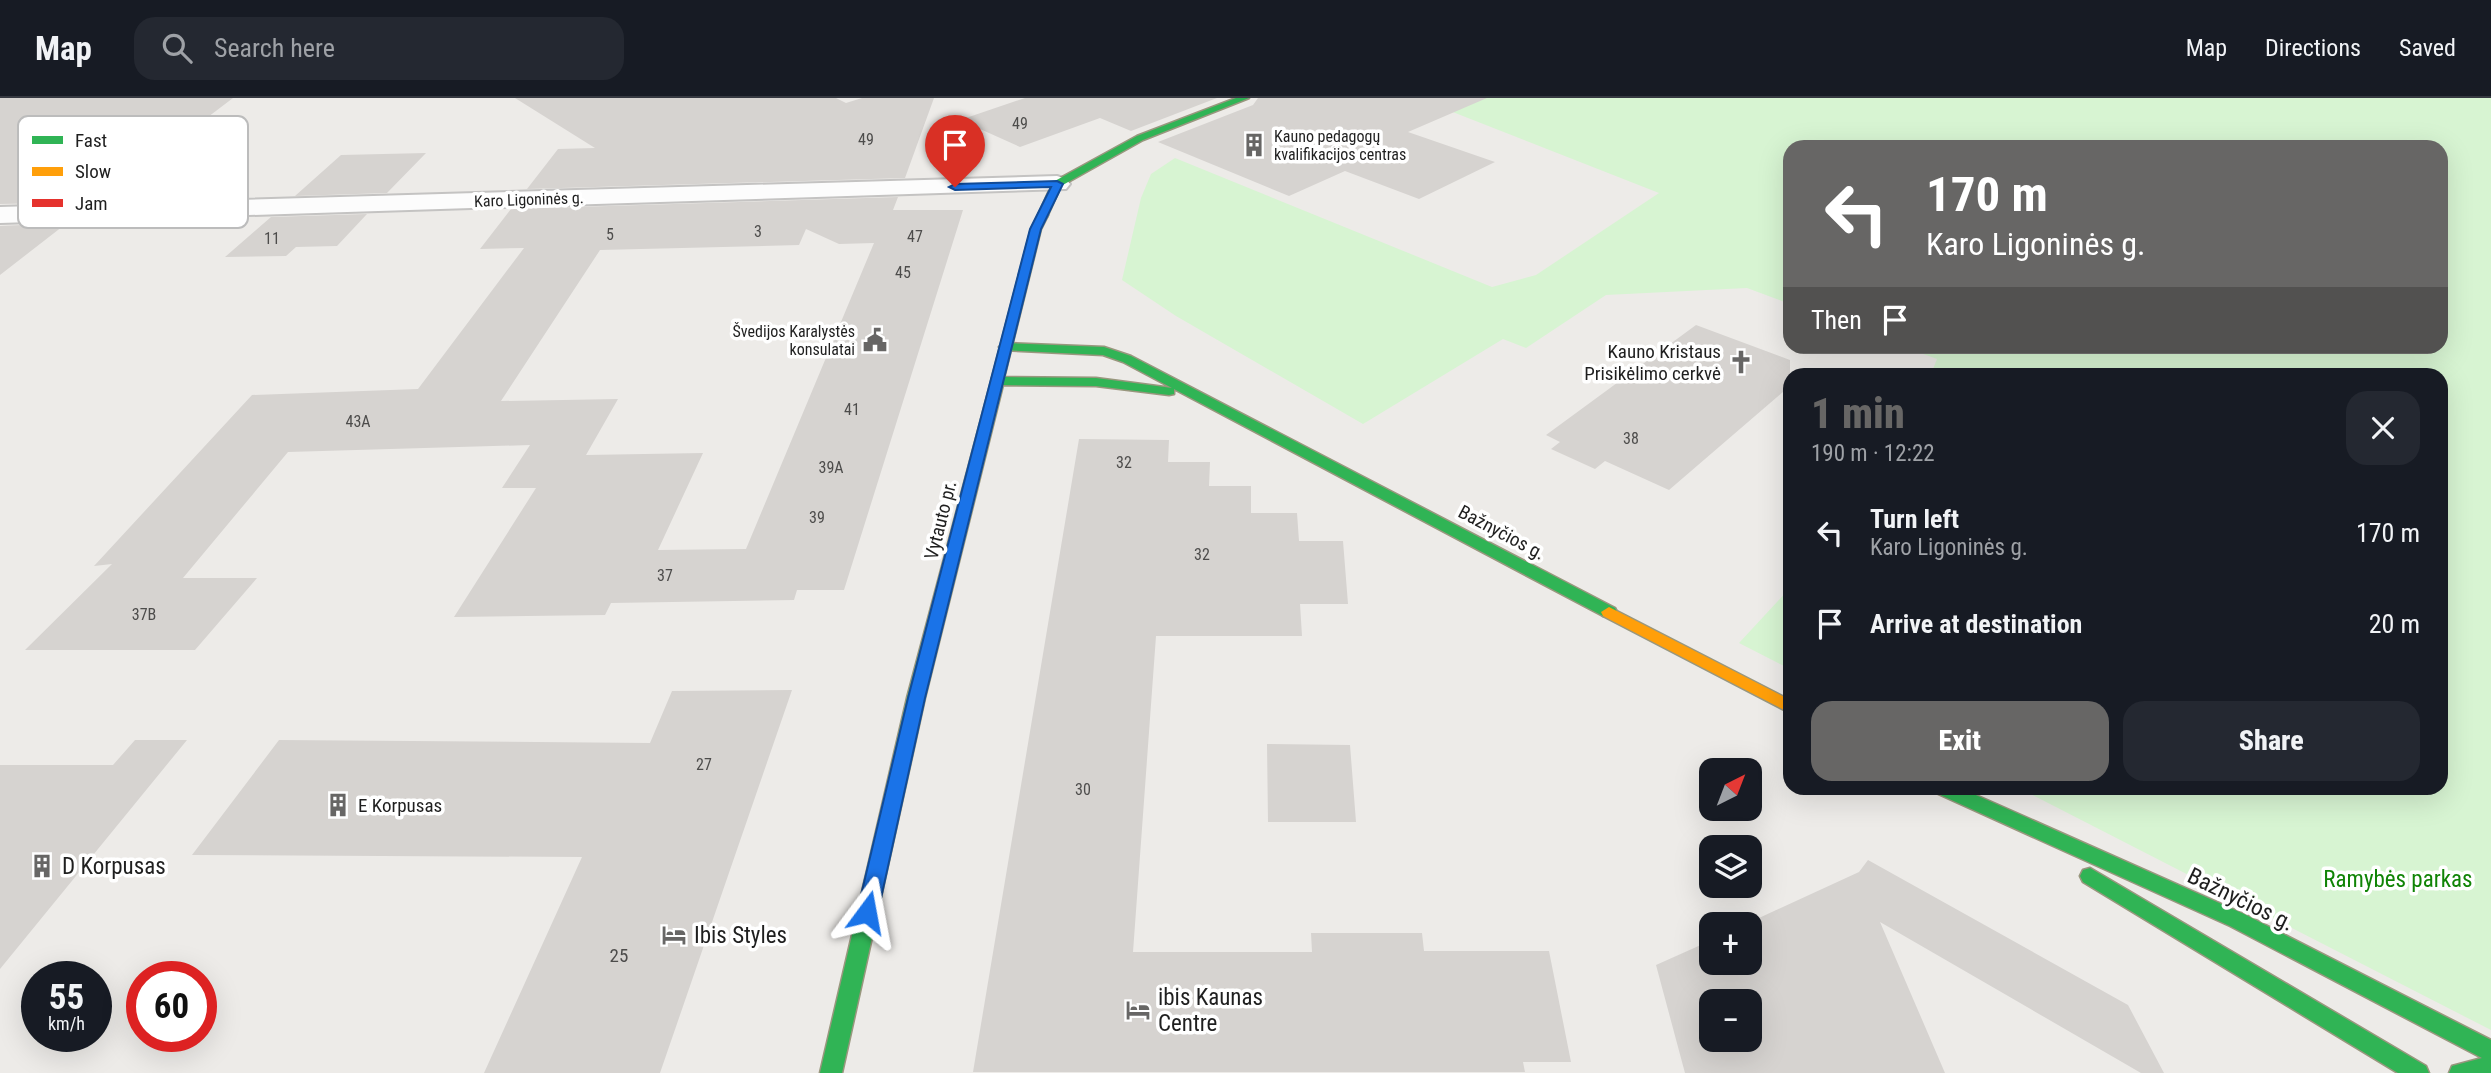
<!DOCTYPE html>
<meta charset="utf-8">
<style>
body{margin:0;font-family:"Roboto Condensed",sans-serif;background:#242831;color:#f1f3f6;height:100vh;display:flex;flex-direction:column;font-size:26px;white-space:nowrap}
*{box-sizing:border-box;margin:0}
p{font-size:23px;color:#9ea1a6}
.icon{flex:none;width:38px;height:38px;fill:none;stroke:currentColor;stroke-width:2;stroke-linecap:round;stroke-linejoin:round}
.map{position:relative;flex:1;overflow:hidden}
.details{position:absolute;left:1783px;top:270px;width:665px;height:427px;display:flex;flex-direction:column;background:#171b24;border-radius:21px;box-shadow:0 7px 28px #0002}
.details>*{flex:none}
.hud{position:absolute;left:1783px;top:42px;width:665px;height:214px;border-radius:21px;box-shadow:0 7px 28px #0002;background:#676665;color:#fff;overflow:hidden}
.needle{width:46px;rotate:42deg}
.controls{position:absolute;left:1699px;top:660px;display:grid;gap:14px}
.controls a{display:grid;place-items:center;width:63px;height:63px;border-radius:14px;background:#171b24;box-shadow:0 7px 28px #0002;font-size:35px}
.speed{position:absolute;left:21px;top:863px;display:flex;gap:14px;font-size:35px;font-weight:700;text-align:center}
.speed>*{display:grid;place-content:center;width:91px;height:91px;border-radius:50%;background:#171b24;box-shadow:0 7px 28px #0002;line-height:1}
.speed small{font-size:18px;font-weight:400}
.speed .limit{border:10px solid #d22;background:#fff;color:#111}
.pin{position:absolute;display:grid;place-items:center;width:60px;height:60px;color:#fff;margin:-72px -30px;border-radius:50% 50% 50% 0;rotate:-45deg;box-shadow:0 0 7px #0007}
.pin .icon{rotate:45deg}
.me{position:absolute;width:77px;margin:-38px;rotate:13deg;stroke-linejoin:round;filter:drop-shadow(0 0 5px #0008)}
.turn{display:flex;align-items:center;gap:24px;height:147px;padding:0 28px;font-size:32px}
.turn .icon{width:91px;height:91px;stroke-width:2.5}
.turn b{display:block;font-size:49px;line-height:60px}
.then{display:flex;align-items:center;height:66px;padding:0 28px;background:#0003;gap:14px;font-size:26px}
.round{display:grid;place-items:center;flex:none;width:74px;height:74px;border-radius:21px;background:#242831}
.headline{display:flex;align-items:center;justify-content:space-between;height:119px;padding:0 28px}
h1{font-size:42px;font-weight:800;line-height:52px;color:#676665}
.button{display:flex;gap:14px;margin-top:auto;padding:14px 28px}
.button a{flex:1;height:80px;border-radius:21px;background:#676665;color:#fff;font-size:28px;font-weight:800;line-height:80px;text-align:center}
.button a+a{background:#242831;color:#f1f3f6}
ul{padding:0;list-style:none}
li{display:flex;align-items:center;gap:21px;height:91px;padding:0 28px}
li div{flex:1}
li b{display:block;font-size:26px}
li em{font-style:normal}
header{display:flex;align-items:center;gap:42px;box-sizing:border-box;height:98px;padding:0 35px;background:#171b24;border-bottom:2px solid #363941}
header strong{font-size:33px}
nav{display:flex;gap:38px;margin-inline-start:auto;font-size:24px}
.search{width:490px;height:63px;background:#242831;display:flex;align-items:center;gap:18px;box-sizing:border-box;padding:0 24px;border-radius:21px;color:#9ea1a6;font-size:26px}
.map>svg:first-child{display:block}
.park{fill:#d7f4d2}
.building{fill:#d6d3d0;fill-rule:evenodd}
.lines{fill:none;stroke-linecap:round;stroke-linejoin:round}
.street-casing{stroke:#c4c3c2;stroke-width:4}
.fast-casing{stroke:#99977e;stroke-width:3}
.slow-casing{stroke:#99977e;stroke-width:3}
.jam-casing{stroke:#99977e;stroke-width:3}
.street{fill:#fcfcfc;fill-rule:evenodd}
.fast{fill:#30b455;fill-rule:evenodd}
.slow{fill:#ff9f0a;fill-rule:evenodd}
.jam{fill:#e5322d;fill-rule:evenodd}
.route{fill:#1a73e8;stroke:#114b97;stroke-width:2}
.labels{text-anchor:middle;stroke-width:7;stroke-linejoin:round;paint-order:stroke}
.number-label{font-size:16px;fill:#4d4c4b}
.far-poi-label{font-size:16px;fill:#1f1f1f;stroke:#fff;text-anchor:start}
.far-street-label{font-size:16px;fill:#1f1f1f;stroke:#fff}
.poi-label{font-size:19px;fill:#1f1f1f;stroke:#fff;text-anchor:end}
.street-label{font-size:19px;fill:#1f1f1f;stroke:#fff}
.near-number-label{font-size:19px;fill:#4d4c4b}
.near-poi-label{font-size:23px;fill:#1f1f1f;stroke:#fff;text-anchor:start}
.near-park-label{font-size:23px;fill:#108406;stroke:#fff}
.near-street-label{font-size:23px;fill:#1f1f1f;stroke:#fff}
.key{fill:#fff;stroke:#bcbcbc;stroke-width:2}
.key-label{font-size:19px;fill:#1f1f1f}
</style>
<header>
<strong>Map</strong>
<div class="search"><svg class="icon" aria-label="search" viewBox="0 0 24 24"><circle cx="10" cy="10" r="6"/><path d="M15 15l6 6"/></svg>Search here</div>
<nav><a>Map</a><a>Directions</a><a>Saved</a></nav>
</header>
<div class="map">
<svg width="2491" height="975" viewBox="0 0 2491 975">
<rect width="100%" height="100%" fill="#edebe8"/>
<!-- park -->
<path class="park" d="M1417 0H2491V932L2019 690H2441V276H1931L1937 261 1904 249 2441 248V49H1790V206L1747 190 1606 197 1526 250 1503 241 1363 326 1176 218 1122 182 1141 100 1151 76 1175 60 1492 189 1536 177 1659 95Z
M1790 490V571L1739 545Z"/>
<!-- building -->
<path class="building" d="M0 0H233L96 104 0 106Z
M515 0H836L846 5 862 0H934L905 80 527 91 558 51 595 50Z
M1025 0H1217L1131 33 1100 20 1020 49 960 22Z
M1258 0H1487L1408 34 1495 64 1419 101 1345 73 1289 98 1158 44 1253 7Z
M426 55 387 95 295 98 341 57Z
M898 99 893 112H963L844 492H797L794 502 611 505 605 517 454 519 536 390H502L530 347 288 354 183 480H257L195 552H25L112 466 94 468 252 297 418 291 524 150 480 151 511 111ZM806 131 839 146 874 145 746 451 658 452 703 355 586 357 618 301 501 303 600 152 799 147Z
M367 116 337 148 296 149 286 158 225 159 271 119Z
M67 125 0 177V128Z
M1696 227 1790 262V288L1669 392 1605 363 1595 371 1551 351 1560 344 1546 337Z
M1079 341 1169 342 1168 364H1210L1209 388H1251V415H1297L1299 443H1343L1348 506H1300L1302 538H1156L1133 854H1312L1311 835H1422L1424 853H1549L1571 964H1523L1525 974H973Z
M792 592 660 975H484L582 759 192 757 279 642 650 645 672 593Z
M135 642H187L0 871V667H113Z
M1267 646 1350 647 1356 724H1268Z
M1868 762 2128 907 2164 975H2141L1880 824 1945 975H1685L1656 867 1712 842V864H1750V826H1746L1859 774ZM1712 903H1750V942H1712Z"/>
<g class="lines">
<!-- street casing -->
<g class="street-casing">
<path id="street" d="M1057 78 1066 81 1070 86 1066 91 0 125V109Z"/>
</g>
<!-- fast casing -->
<g class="fast-casing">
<path id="fast" d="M1236 0H1249L1143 42 1061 88 1047 119 1038 117 1053 84 1137 38Z
M1005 245 1104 249 1131 258 1615 510 1617 514 1609 519 1603 518 1174 291V296L1169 297 1096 288 1003 287 925 600 842 975H820L907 600 992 280 998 276 1004 279 1096 280 1172 290 1123 264 1103 257 1001 252 999 249Z
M1934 690H1960L2244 816 2491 942V975H2449L2452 968 2482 960 2230 828 1936 695Z
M2090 770 2426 968 2429 975H2398L2083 784 2080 778 2083 772Z"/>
</g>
<!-- slow casing -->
<g class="slow-casing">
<path id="slow" d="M1609 509 1790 602V615L1603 518 1601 514Z"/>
</g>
<!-- jam casing -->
<g class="jam-casing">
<path id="jam" d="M1043 114 1048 117 1041 131 1004 280 1003 283H993L992 280 1031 131 1039 115Z"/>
</g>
<!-- street -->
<use href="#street" class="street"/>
<!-- fast -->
<use href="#fast" class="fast"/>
<!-- slow -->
<use href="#slow" class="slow"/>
<!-- jam -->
<use href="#jam" class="jam"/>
</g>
<!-- route -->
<path class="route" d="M1057 83 1063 86 1041 131 925 600 878 814 875 820 867 823 860 820 857 814 908 600 1030 131 1051 89 955 92 949 89 955 86Z"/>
<!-- icons -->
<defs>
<g id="building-bare" transform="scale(1.89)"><path d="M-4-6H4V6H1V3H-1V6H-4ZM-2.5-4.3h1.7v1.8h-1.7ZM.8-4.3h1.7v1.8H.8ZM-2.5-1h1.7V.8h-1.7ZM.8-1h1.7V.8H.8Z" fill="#676665" stroke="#fff" stroke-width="2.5" paint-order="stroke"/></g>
<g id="civic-bare" transform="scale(1.89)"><path d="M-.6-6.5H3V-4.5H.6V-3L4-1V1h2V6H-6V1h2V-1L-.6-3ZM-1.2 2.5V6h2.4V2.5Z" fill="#676665" stroke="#fff" stroke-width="2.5" paint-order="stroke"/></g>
<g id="church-bare" transform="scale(1.89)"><path d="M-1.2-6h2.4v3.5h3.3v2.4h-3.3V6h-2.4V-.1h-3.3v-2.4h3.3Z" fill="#676665" stroke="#fff" stroke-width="2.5" paint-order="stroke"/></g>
<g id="hotel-bare" transform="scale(1.89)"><path d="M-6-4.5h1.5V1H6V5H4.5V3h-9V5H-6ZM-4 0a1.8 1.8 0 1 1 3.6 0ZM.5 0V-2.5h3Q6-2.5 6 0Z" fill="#676665" stroke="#fff" stroke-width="2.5" paint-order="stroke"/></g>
</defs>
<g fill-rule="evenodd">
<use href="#building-bare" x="1254" y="47"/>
<use href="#civic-bare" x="875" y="242"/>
<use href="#church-bare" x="1741" y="264"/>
<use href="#building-bare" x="338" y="707"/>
<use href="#building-bare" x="42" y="768"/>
<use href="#hotel-bare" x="674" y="837"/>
<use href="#hotel-bare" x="1138" y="912"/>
</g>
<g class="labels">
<!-- number labels -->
<g class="number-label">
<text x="1020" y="31">49</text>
<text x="866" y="47">49</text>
<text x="758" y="139">3</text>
<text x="610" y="142">5</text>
<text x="915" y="144">47</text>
<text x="272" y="146">11</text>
<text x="903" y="180">45</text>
<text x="852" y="317">41</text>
<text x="358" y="329">43A</text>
<text x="1631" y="346">38</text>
<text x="1124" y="370">32</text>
<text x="831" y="375">39A</text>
<text x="817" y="425">39</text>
<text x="1202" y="462">32</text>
<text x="665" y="483">37</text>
<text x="144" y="522">37B</text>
<text x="704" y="672">27</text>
<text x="1083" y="697">30</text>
</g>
<!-- far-poi labels -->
<g class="far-poi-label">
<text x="1274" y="44">Kauno pedagogų<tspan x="1274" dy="18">kvalifikacijos centras</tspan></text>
<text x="855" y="239" text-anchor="end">Švedijos Karalystės<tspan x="855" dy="18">konsulatai</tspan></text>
</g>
<!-- far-street labels -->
<g class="far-street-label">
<text transform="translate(529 101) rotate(-2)" y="6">Karo Ligoninės g.</text>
</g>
<!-- poi labels -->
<g class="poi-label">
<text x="1721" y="260">Kauno Kristaus<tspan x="1721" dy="22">Prisikėlimo cerkvė</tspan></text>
<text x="358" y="714" text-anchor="start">E Korpusas</text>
</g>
<!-- street labels -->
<g class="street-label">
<text transform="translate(940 422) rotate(-76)" y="7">Vytauto pr.</text>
<text transform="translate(1502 434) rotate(28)" y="7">Bažnyčios g.</text>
</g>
<!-- near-number labels -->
<g class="near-number-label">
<text x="619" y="864">25</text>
</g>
<!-- near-poi labels -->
<g class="near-poi-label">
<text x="62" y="776">D Korpusas</text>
<text x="694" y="845">Ibis Styles</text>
<text x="1158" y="907">ibis Kaunas<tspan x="1158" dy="26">Centre</tspan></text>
</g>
<!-- near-park labels -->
<g class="near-park-label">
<text x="2398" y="789">Ramybės parkas</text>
</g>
<!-- near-street labels -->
<g class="near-street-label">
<text transform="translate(2241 801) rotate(26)" y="8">Bažnyčios g.</text>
</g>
</g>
<!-- legend -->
<rect x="18" y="18" width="230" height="112" rx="10" class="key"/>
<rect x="32" y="38" width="31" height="8" fill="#30b455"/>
<rect x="32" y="69" width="31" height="9" fill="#ff9f0a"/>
<rect x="32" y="101" width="31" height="8" fill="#e5322d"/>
<g class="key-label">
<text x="75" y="49">Fast</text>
<text x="75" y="80">Slow</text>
<text x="75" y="112">Jam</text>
</g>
</svg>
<div class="controls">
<a><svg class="needle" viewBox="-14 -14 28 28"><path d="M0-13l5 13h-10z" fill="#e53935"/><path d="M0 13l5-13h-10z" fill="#9ea1a6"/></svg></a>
<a><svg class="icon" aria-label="layers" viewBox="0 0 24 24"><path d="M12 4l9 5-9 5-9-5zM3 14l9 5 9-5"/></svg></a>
<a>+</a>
<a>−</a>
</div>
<div class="speed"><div>55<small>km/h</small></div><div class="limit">60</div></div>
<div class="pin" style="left:955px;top:89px;background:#d93025"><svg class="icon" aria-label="arrive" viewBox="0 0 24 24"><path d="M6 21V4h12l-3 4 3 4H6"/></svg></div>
<svg class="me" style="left:867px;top:814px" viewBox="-20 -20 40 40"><path d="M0-17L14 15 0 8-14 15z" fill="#1a73e8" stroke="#fff" stroke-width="4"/></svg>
<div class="hud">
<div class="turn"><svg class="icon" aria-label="left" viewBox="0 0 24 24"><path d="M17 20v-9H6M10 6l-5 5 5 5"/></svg><div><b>170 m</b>Karo Ligoninės g.</div></div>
<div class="then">Then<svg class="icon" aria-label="arrive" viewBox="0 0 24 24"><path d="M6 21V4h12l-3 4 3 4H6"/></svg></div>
</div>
<section class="details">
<div class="headline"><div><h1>1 min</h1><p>190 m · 12:22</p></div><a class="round"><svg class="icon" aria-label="close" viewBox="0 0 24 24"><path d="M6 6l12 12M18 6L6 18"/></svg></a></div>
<ul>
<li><svg class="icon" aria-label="left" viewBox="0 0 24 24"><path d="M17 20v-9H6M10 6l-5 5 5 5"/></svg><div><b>Turn left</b><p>Karo Ligoninės g.</p></div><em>170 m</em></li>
<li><svg class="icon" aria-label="arrive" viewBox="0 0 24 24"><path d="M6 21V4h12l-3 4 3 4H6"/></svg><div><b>Arrive at destination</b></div><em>20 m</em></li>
</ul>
<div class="button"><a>Exit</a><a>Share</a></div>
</section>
</div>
